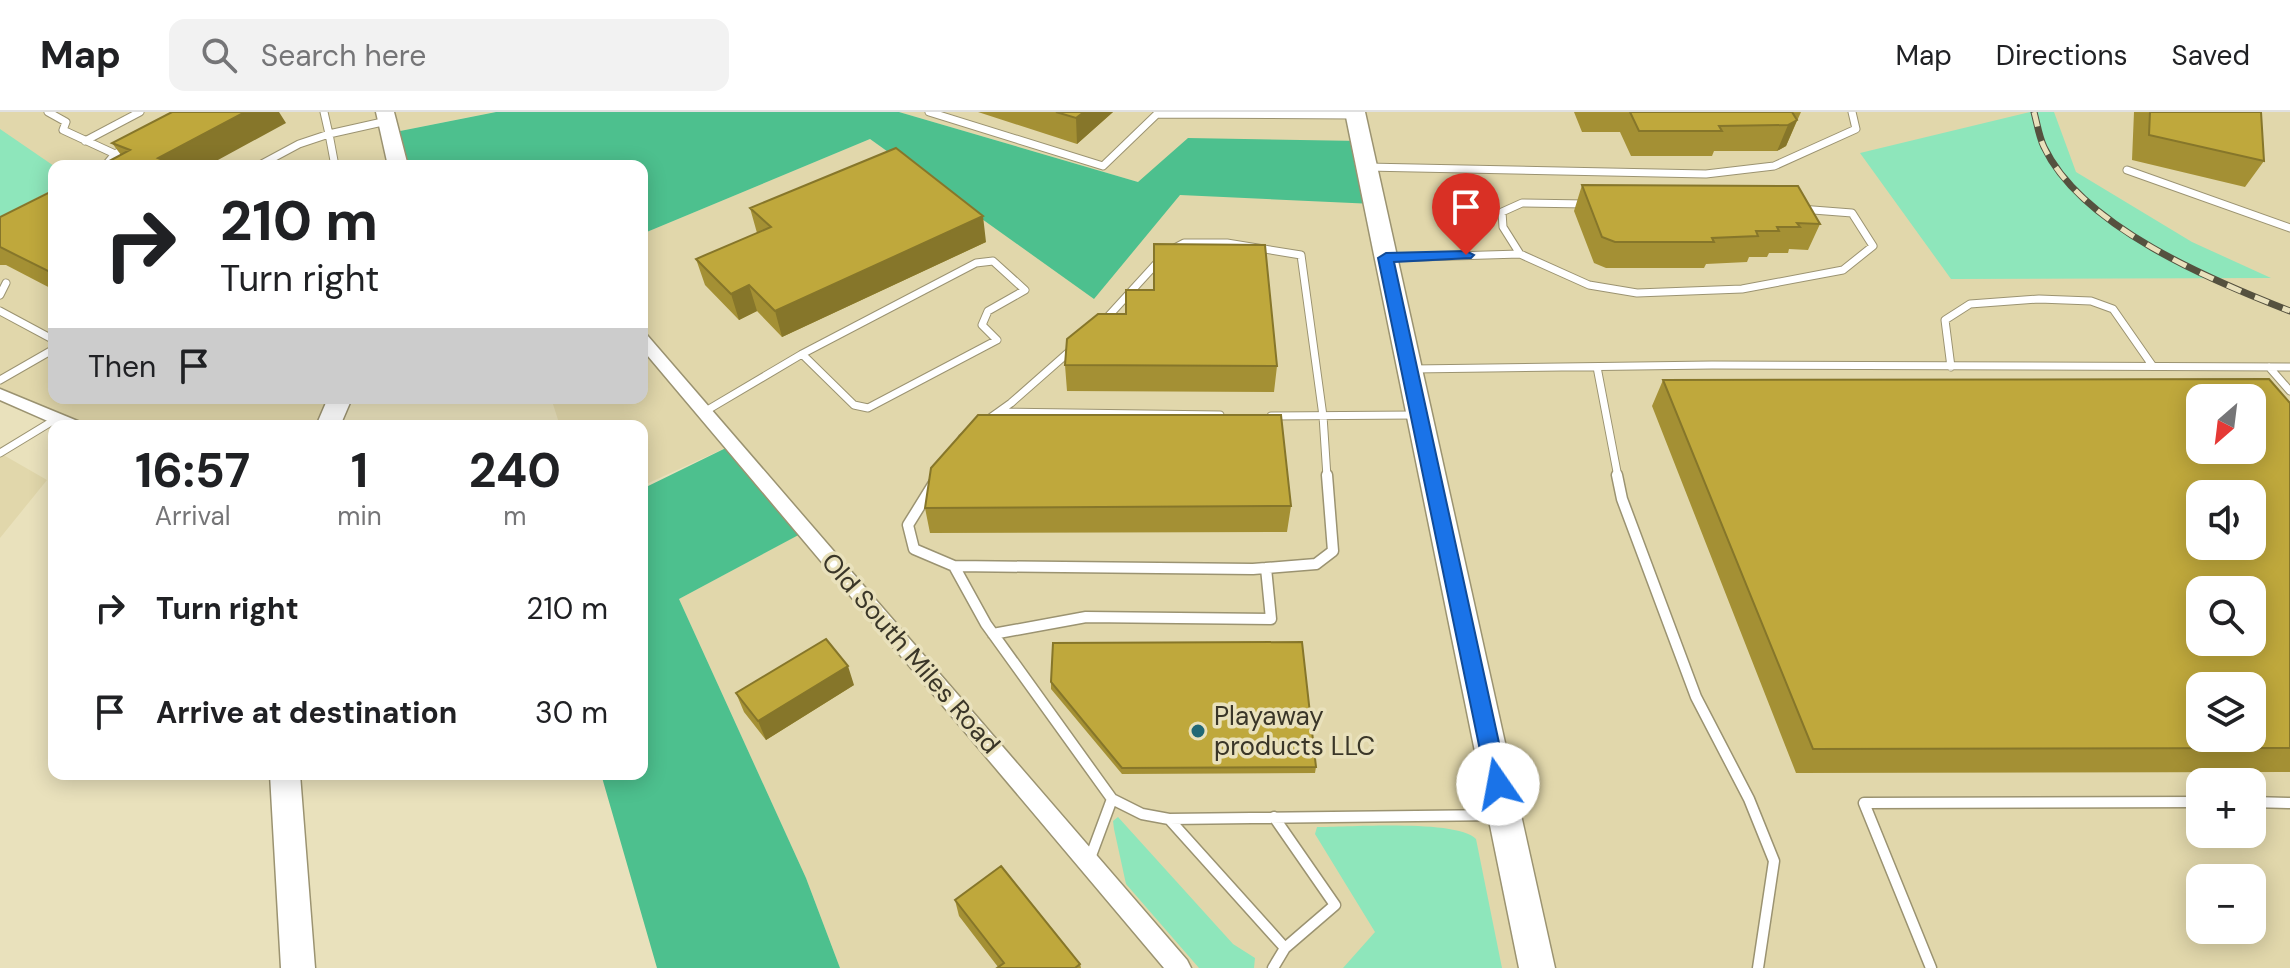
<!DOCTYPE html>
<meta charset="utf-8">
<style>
body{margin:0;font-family:"DM Sans",sans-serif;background:#f2f2f2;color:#202124;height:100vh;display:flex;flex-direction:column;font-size:30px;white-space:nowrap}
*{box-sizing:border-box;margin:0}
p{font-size:26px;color:#757577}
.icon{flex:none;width:44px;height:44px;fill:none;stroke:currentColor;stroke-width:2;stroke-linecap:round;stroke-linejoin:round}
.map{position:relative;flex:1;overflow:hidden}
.details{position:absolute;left:48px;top:308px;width:600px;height:360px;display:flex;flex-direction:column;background:#fff;border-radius:16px;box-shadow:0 4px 20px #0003}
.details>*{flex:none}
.hud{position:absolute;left:48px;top:48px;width:600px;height:244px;border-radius:16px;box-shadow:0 4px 20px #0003;background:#fff;color:#202124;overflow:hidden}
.needle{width:52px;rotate:208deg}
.tools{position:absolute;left:2186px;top:272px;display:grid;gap:16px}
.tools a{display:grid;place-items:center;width:80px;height:80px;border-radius:16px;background:#fff;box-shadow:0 4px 20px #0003;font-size:40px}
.pin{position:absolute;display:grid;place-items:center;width:68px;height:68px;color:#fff;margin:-82px -34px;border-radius:50% 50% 50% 0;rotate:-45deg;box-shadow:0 0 8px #0007}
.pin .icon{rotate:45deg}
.me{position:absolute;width:88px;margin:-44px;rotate:348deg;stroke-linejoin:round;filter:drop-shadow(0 0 6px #0008)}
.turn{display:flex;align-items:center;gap:28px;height:168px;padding:0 40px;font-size:36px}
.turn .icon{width:104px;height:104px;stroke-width:2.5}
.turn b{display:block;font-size:56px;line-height:68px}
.then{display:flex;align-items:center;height:76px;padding:0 40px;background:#0003;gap:16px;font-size:30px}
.eta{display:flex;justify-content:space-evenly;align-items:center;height:136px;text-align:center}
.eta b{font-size:48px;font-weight:700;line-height:56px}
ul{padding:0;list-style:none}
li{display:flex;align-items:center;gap:24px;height:104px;padding:0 40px}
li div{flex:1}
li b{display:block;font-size:30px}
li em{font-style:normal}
header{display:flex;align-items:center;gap:48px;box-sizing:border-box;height:112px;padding:0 40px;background:#fff;border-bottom:2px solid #e0e0e0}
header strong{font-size:38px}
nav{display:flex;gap:44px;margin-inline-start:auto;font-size:28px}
.search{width:560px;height:72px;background:#f2f2f2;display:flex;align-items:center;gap:20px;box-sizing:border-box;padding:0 28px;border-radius:16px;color:#757577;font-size:30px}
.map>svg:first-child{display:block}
.built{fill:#e1d7ab;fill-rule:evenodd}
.green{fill:#8ee6bb}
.forest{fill:#4dc08e}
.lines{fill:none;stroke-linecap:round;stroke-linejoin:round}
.lane-far1-casing{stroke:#9b9371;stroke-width:9}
.lane-casing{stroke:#9b9371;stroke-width:13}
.street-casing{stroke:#9b9371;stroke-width:3}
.secondary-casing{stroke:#9b9371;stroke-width:3}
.primary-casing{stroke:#9b9371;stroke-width:3}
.lane-far1{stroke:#fff;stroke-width:7}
.lane{stroke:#fff;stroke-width:10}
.street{fill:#fff;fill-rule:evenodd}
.secondary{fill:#fff;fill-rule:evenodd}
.primary{fill:#fff;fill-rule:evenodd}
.rail-casing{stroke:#55513f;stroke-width:7}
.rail{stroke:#e9e1bc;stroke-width:5;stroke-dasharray:15;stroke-linecap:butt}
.wall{fill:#a49034}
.shaded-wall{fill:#86762a}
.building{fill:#bfa83c;stroke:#86762a;stroke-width:2;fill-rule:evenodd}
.route{fill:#1a73e8;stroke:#114b97;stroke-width:2}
.poi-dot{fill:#216876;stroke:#e9e1bc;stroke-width:3}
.labels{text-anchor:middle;stroke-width:7;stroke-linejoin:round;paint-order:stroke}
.street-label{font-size:26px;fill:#3a3628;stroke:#e9e1bc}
.poi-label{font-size:26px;fill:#3a3628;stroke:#e9e1bc;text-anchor:start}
</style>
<header>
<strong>Map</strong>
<div class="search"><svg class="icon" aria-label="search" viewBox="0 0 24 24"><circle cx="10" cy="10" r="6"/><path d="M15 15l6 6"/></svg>Search here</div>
<nav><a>Map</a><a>Directions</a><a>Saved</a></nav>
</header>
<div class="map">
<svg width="2290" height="856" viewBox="0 0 2290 856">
<rect width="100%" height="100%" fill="#e9e1bc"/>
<!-- built -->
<path class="built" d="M0 0H495L390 21 398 54H54V286H340L328 314H74L0 282Z
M899 0H2290V856H840L806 766 679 487 805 419 732 333 642 374V314H560L551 286H642V243L651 238 642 227V122L870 27 1094 186 1179 82ZM2200 286H2252V338H2200ZM2200 382H2252V434H2200ZM2200 478H2252V530H2200ZM2200 574H2252V626H2200ZM2200 670H2252V722H2200ZM2200 766H2252V818H2200Z
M0 341 47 368 0 426Z"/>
<!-- green -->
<path class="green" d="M2030 0H2054L2076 60 2192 130 2271 166 1951 167 1860 41Z
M0 17 54 54V77L0 105Z
M1118 705 1233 832 1255 846 1254 856H1199L1126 772 1114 717 1113 709Z
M1317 715C1348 715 1458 707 1476 727L1502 856H1343L1375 820 1315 722Z"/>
<!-- forest -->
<path class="forest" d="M496 0H899L1138 70 1188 26 1361 29 1374 92 1180 83 1094 187 870 27 642 122V54H398L390 21Z
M732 333 806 419 679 487 806 766 840 856H657L601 662H642V377Z"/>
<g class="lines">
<!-- lane-far1 casing -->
<g class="lane-far1-casing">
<path id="lane-far1" d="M48 0 66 10 63 18 115 42
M324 0 329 22 387 9
M929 0 1103 54 1157 2 1355 3
M85 29 140 0
M105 54 115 42 127 36
M258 54 299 32 329 22 335 54
M1366 55 1706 62 1774 54 1856 17 1852 0
M2127 58 2290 116
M1520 142 1503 115 1502 100 1522 91 1586 92
M1386 146 1520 142 1589 173 1637 181 1742 177 1843 158 1873 134 1852 101 1800 97
M993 149 1025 178 988 199 982 213 997 228 868 296 854 293 802 242 976 151Z
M0 183 6 171
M0 199 54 228
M1597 255 1618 365
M1951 255 1945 208 1970 192 2039 187 2091 189 2113 197 2152 253
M2269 255 2290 279
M1413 257 1712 253 2290 255
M0 268 54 237
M704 300 802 242
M1001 300 1220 303
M1271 304 1416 303
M0 341 56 307
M938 365 962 326 1011 291 1103 210 1167 140 1184 131H1227L1301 143 1323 304 1327 365"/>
</g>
<!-- lane casing -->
<g class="lane-casing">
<path id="lane" d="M939 363 908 413 914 437 954 454 1253 457 1316 452 1333 439 1327 363
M1617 363 1622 387 1696 585 1749 687 1774 749 1758 856
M954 454 986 512 1112 687 1089 749
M993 522 1086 505 1271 507 1266 456
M1112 687 1142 702 1169 707 1500 703
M2252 690 2290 691
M1169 707 1285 836
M1273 856 1285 836 1335 793 1274 705
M1931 856 1864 691 2200 690"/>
</g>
<!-- street casing -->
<g class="street-casing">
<path id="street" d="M642 222 647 223 1187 848 1191 856H1164L642 237Z
M0 277 80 310 82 314H59L0 288Z"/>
</g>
<!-- secondary casing -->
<g class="secondary-casing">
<path id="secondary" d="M376 0H394L408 54H388Z
M328 286H352L340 314H316Z
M270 662H300L315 856H281Z"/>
</g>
<!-- primary casing -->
<g class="primary-casing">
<path id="primary" d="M1345 0H1365L1555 856H1519Z"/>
</g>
<!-- lane-far1 -->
<use href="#lane-far1" class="lane-far1"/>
<!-- lane -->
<use href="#lane" class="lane"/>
<!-- street -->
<use href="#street" class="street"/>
<!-- secondary -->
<use href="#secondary" class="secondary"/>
<!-- primary -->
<use href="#primary" class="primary"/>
<!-- rail casing -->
<g class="rail-casing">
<path id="rail" d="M2034 0C2037 11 2039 25 2044 35 2082 115 2213 169 2290 199"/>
</g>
<!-- rail -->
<use href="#rail" class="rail"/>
</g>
<!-- wall -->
<path class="wall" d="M978 0H1113L1077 32Z
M1574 0H1801L1786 34 1777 39H1714L1712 44H1631L1620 20H1582Z
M2134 0H2261L2264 49 2245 75 2132 48Z
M286 11 121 43 112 31Z
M1582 73 1820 112 1808 138 1789 137 1788 141H1769L1767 145H1749L1747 150 1706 152 1704 156H1606L1594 151 1574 99Z
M54 78V178L6 153H0V105Z
M750 96 986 130 782 225 757 199 739 208 705 173 696 147 757 121Z
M1065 253 1277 254 1274 280 1067 279Z
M1663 268 2290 291V660L1796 661 1652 294Z
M1291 394 1287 420 930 421 925 396Z
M1051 570 1316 655 1315 661 1122 662 1051 577Z
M854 573 766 628 744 600 736 581Z
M955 788 1080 852 1081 856H997L998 855 959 804Z"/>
<!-- shaded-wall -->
<path class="shaded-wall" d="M245 0H279L286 11 207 54H164L158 46Z
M1084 0H1113L1077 32 1076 6Z
M1797 8 1786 34 1777 39 1788 13Z
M983 104 986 130 782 225 775 199Z
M749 173 757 199 739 208 731 182Z
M848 554 854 573 766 628 758 609Z"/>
<!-- building -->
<path class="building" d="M172 0H245L158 46 178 54H100L130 38 112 31Z
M1056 0H1084L1076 6Z
M1630 0H1792L1797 8 1788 13 1719 14 1722 19H1639Z
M2150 0H2261L2264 49 2149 23Z
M896 36 983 104 775 199 749 173 731 182 696 147 771 115 750 96Z
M1582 73 1798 74 1820 112 1797 111 1800 115H1777L1779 119H1756L1758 124 1712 126 1714 130H1615L1602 125Z
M54 78V162L0 135V105Z
M1154 132 1265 133 1277 254 1065 253 1067 227 1098 202H1126V178H1154Z
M2269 267 2290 291V636L1813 637 1663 268ZM2200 286H2252V338H2200ZM2200 382H2252V434H2200ZM2200 478H2252V530H2200ZM2200 574H2252V626H2200Z
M978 303H1281L1291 394 925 396 931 356Z
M826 527 848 554 758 609 736 581Z
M1302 530 1316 655 1122 656 1051 570 1053 531Z
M1001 754 1080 852 1075 856H997L1004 851 955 788Z"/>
<!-- route -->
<path class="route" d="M1466 139 1474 143 1471 146 1394 150 1508 672 1505 678 1498 681 1490 678 1487 672 1378 146 1386 141Z"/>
<!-- markers -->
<circle class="poi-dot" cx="1198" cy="619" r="8"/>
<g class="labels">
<!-- street labels -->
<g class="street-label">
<text transform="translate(911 541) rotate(49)" y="9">Old South Miles Road</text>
</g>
<!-- poi labels -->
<g class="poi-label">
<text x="1214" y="613">Playaway<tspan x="1214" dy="30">products LLC</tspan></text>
</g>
</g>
</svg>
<div class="tools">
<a><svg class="needle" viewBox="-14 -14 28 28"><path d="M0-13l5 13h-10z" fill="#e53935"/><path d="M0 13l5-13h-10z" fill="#757577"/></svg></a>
<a><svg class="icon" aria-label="sound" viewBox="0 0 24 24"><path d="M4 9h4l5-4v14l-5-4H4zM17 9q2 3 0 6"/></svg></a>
<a><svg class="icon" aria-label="search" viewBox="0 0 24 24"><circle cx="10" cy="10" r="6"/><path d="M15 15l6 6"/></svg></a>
<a><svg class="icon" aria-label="layers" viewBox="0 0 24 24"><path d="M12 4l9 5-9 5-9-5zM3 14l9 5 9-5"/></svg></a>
<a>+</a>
<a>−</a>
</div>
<div class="pin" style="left:1466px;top:143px;background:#d93025"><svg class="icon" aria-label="arrive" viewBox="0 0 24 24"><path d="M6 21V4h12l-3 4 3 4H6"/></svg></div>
<svg class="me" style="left:1498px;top:672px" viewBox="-20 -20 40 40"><circle r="19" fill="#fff"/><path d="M0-13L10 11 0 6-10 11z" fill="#1a73e8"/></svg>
<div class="hud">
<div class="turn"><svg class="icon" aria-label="right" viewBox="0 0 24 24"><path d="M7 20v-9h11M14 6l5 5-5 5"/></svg><div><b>210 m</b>Turn right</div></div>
<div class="then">Then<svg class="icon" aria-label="arrive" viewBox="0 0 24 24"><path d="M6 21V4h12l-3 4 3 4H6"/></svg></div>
</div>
<section class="details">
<div class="eta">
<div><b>16:57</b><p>Arrival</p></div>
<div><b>1</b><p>min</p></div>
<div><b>240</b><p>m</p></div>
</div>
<ul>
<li><svg class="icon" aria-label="right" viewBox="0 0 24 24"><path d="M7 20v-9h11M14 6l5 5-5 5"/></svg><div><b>Turn right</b></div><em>210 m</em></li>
<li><svg class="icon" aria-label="arrive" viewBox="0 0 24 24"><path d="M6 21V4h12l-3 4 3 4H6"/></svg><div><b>Arrive at destination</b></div><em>30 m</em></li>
</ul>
</section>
</div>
